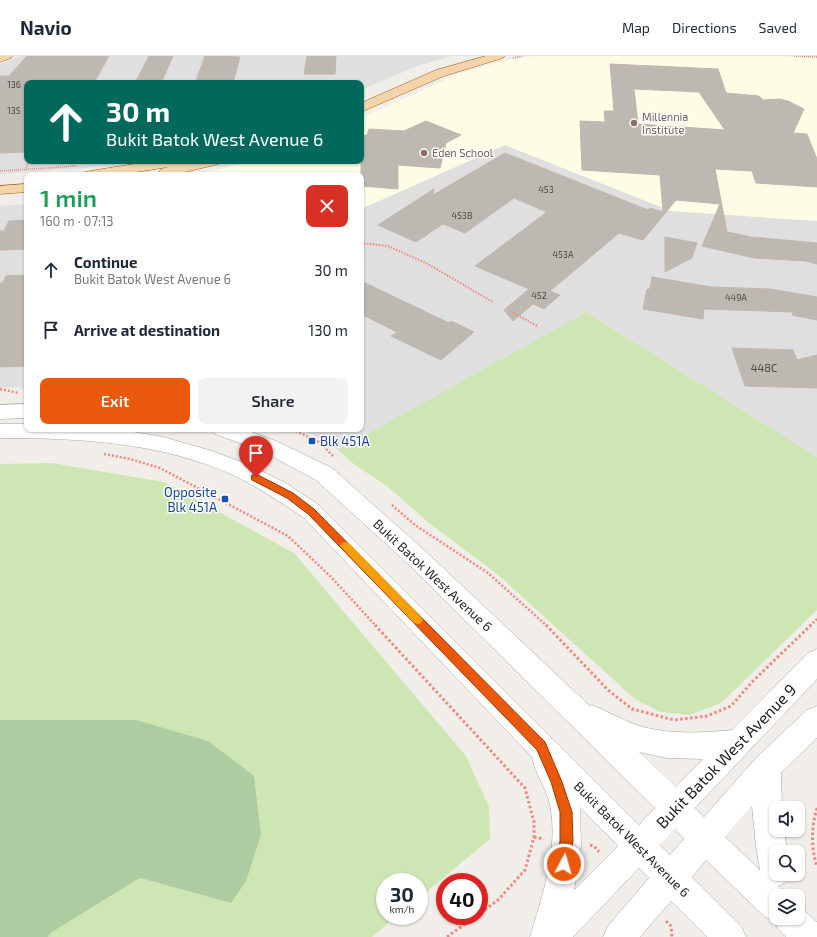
<!DOCTYPE html>
<meta charset="utf-8">
<style>
body{margin:0;font-family:"Exo 2",sans-serif;background:#f2f2f3;color:#1f2937;height:100vh;display:flex;flex-direction:column;font-size:15px;white-space:nowrap}
*{box-sizing:border-box;margin:0}
p{font-size:13px;color:#747a83}
.icon{flex:none;width:22px;height:22px;fill:none;stroke:currentColor;stroke-width:2;stroke-linecap:round;stroke-linejoin:round}
.map{position:relative;flex:1;overflow:hidden}
.details{position:absolute;left:24px;top:116px;width:340px;height:260px;display:flex;flex-direction:column;background:#fff;border-radius:8px;box-shadow:0 1px 3px #0004}
.details>*{flex:none}
.top-card{position:absolute;left:24px;top:24px;width:340px;height:84px;border-radius:8px;box-shadow:0 1px 3px #0004;background:#00695c;color:#fff;overflow:hidden}
.controls{position:absolute;left:769px;top:745px;display:grid;gap:8px}
.controls a{display:grid;place-items:center;width:36px;height:36px;border-radius:8px;background:#fff;box-shadow:0 1px 3px #0004;font-size:20px}
.speed{position:absolute;left:376px;top:817px;display:flex;gap:8px;font-size:20px;font-weight:700;text-align:center}
.speed>*{display:grid;place-content:center;width:52px;height:52px;border-radius:50%;background:#fff;box-shadow:0 1px 3px #0004;line-height:1}
.speed small{font-size:10px;font-weight:400}
.speed .limit{border:6px solid #d22;background:#fff;color:#111}
.pin{position:absolute;display:grid;place-items:center;width:34px;height:34px;color:#fff;margin:-41px -17px;border-radius:50% 50% 50% 0;rotate:-45deg;box-shadow:0 0 4px #0007}
.pin .icon{rotate:45deg}
.me{position:absolute;width:44px;margin:-22px;rotate:6deg;stroke-linejoin:round;filter:drop-shadow(0 0 3px #0008)}
.turn{display:flex;align-items:center;gap:14px;height:84px;padding:0 16px;font-size:18px}
.turn .icon{width:52px;height:52px;stroke-width:2.5}
.turn b{display:block;font-size:28px;line-height:34px}
.round{display:grid;place-items:center;flex:none;width:42px;height:42px;border-radius:8px;background:#f2f2f3}
.overview{display:flex;align-items:center;justify-content:space-between;height:68px;padding:0 16px}
h1{font-size:24px;font-weight:600;line-height:30px;color:#1e9e55}
.action{display:flex;gap:8px;margin-top:auto;padding:8px 16px}
.action a{flex:1;height:46px;border-radius:8px;background:#ea580c;color:#fff;font-size:16px;font-weight:600;line-height:46px;text-align:center}
.action a+a{background:#f2f2f3;color:#1f2937}
ul{padding:0;list-style:none}
li{display:flex;align-items:center;gap:12px;height:60px;padding:0 16px}
li div{flex:1}
li b{display:block;font-size:15px}
li em{font-style:normal}
header{display:flex;align-items:center;gap:24px;box-sizing:border-box;height:56px;padding:0 20px;background:#fff;border-bottom:1px solid #e0e1e3}
header strong{font-size:19px}
nav{display:flex;gap:22px;margin-inline-start:auto;font-size:14px}
.map>svg:first-child{display:block}
.residential{fill:#e0dfdf}
.education{fill:#fdfde6}
.grass{fill:#cde6b4}
.forest{fill:#aecca2}
.building{fill:#beb8b2;stroke:#c2b6ad;fill-rule:evenodd}
.lines{fill:none;stroke-linecap:round;stroke-linejoin:round}
.minor-casing{stroke:#a3a3a3;stroke-width:1}
.major-casing{stroke:#92660d;stroke-width:1}
.path-far3{stroke:#ef887d;stroke-width:1.5;stroke-dasharray:1 1;stroke-linecap:butt}
.path-far2{stroke:#ef887d;stroke-width:2;stroke-dasharray:1.5 1.5;stroke-linecap:butt}
.path-far1{stroke:#ef887d;stroke-width:2.5;stroke-dasharray:2 2;stroke-linecap:butt}
.path{stroke:#ef887d;stroke-width:3;stroke-dasharray:2.5 2.5;stroke-linecap:butt}
.minor{fill:#fff;fill-rule:evenodd}
.major{fill:#f5d4ab;fill-rule:evenodd}
.route{fill:#ea580c;stroke:#983908}
.slow{fill:#f59e0b}
.education-dot{fill:#8d6e63;stroke:#fff;stroke-width:1.5}
.transit-dot{fill:#1a4fb4;stroke:#fff;stroke-width:1.5}
.labels{text-anchor:middle;stroke-width:3;stroke-linejoin:round;paint-order:stroke}
.far-number-label{font-size:9px;fill:#494846}
.far-education-label{font-size:11px;fill:#785e54;stroke:#fff;text-anchor:start}
.number-label{font-size:11px;fill:#494846}
.transit-label{font-size:13px;fill:#164399;stroke:#fff;text-anchor:start}
.street-label{font-size:13px;fill:#222;stroke:#fff}
.near-street-label{font-size:16px;fill:#222;stroke:#fff}
</style>
<header>
<strong>Navio</strong>
<nav><a>Map</a><a>Directions</a><a>Saved</a></nav>
</header>
<div class="map">
<svg width="817" height="881" viewBox="0 0 817 881">
<rect width="100%" height="100%" fill="#f1eee9"/>
<!-- residential -->
<path class="residential" d="M20 0H452L417 10 361 34V27H27V105H139L114 110 0 118V8Z
M505 89 671 155 817 165V401L586 256 338 394 325 384 299 373H361V153Z
M27 148V335H26L20 331 0 332V150Z"/>
<!-- education -->
<path class="education" d="M535 0H772L817 2V165L671 155 505 89 361 153V119H214L210 116 250 105H361V62L458 18 507 4Z"/>
<!-- grass -->
<path class="grass" d="M586 256 817 401V554L721 647 689 659 661 656 635 643 497 518 429 467 387 430 355 409 338 394Z
M52 407 164 426 294 497 466 700 489 751 490 783 419 842V826H385V860H397L372 881H48L52 876 140 822 231 847 136 664H0V408Z"/>
<!-- forest -->
<path class="forest" d="M0 664H136L208 685 254 720 261 779 246 825 231 847 140 822 52 876 48 881H0Z"/>
<!-- building -->
<path class="building" d="M27 0H109L94 27H27V96L0 97V20H9Z
M149 0H173L161 27H135Z
M205 0 240 1 233 27H195Z
M307 0H336L335 18H304Z
M610 8 718 13 726 37 759 40 763 44 780 43 788 45 804 53 793 77 807 78 817 103V131L756 127 752 115 715 113 727 176 751 181 817 187V208L806 205 754 202 702 190 720 148 676 144 643 184 619 177 550 235 560 239 544 253 533 248 513 265 504 254 529 233 475 210 547 156 514 142 465 177 443 168 416 186 378 169 434 133 433 139 505 97 648 154 650 152 663 156 660 119 582 114 580 65 605 66 604 55H614ZM634 33 699 36 725 74 638 68Z
M426 65 461 79 446 87 440 112 398 109V133L361 130V81L367 79 369 73 404 75Z
M27 164V193L0 194V175H4L9 165Z
M665 181 697 187 692 202 665 216Z
M27 219V310L0 311V227H3L6 220Z
M652 221 711 231 771 233 817 241V264L792 259 793 256 704 253 703 263 643 253 647 233H650Z
M361 225 449 267 451 265 474 276 441 304 391 280 397 276 361 258Z
M732 292 793 294 797 304 817 299V332L745 330Z"/>
<g class="lines">
<!-- minor casing -->
<g class="minor-casing">
<path id="minor" d="M27 348V362L0 363V349Z
M0 368H27V373H116L163 381 209 394 247 408 284 426 319 449 639 769 655 752 408 508 316 424 262 395 215 378 212 373H243L276 385 332 412 424 494 590 650 592 649C607 655 622 664 637 669 667 679 700 677 732 674L808 597 817 593V623L695 752 704 761 757 701 807 654 817 650V682L781 717 782 752H776V774H784L787 796H776V818H790L787 826 778 830 788 840H776V862H798V850L800 851 817 866V881H786L778 873 774 865 765 861 706 804 692 821 741 870 746 881H707L671 845 640 881H603L608 870 649 822 639 812 573 881H530C542 840 559 793 550 749 547 733 534 716 532 701L303 461C280 446 258 431 233 419 160 386 79 382 0 382ZM639 696 667 702 703 703 676 731ZM752 750 756 790 760 814 725 781ZM580 751 618 790 574 834 581 789ZM675 773 684 783 670 799 660 789Z"/>
</g>
<!-- major casing -->
<g class="major-casing">
<path id="major" d="M0 0H13L11 2 0 6Z
M486 0H505L503 2 444 20 361 56V47L436 14Z
M153 105H188L187 107 195 105H221L219 108 172 119H161L159 116 161 113 168 111 118 119H83L85 116 90 115Z
M27 128V136L0 138V130Z"/>
</g>
<!-- path-far3 -->
<path class="path-far3" d="M794 0 817 1
M513 2 523 0
M26 114 28 105
M0 115 77 110"/>
<!-- path-far2 -->
<path class="path-far2" d="M361 187 388 190 426 207 493 246
M512 256 537 270"/>
<!-- path-far1 -->
<path class="path-far1" d="M0 333 19 337
M292 373 319 386 333 400
M104 398 130 403 160 412 288 480 332 522 376 570
M392 449 415 469 488 517 547 570
M810 570 817 563"/>
<!-- path -->
<path class="path" d="M375 569 525 732 534 766V781L525 814 498 844 479 858
M546 569 608 634 632 653 674 664 707 660 731 650 753 625 811 569
M817 752C811 772 811 791 817 811
M534 781 544 783
M590 789 594 790 599 796
M666 865 671 870 672 881
M447 881 476 860"/>
<!-- minor -->
<use href="#minor" class="minor"/>
<!-- major -->
<use href="#major" class="major"/>
</g>
<!-- route -->
<path class="route" d="M256 418 293 437 314 453 545 686 562 726 572 756 573 785 568 813 564 815 559 813 557 808 560 785V756L551 726 537 694 308 458 287 442 252 424 251 421 252 419Z"/>
<!-- slow -->
<path class="slow" d="M345 486 349 487 421 561 423 564 421 567 418 568 414 567 342 492 340 490 342 487Z"/>
<!-- markers -->
<g class="education-dot">
<circle cx="634" cy="67" r="4"/>
<circle cx="424" cy="97" r="4"/>
</g>
<g class="transit-dot">
<rect x="308" y="381" width="8" height="8" rx="2"/>
<rect x="221" y="439" width="8" height="8" rx="2"/>
</g>
<g class="labels">
<!-- far-number labels -->
<g class="far-number-label">
<text x="14" y="32">136</text>
<text x="14" y="58">135</text>
<text x="546" y="137">453</text>
<text x="462" y="163">453B</text>
<text x="563" y="202">453A</text>
<text x="539" y="243">452</text>
<text x="736" y="245">449A</text>
</g>
<!-- far-education labels -->
<g class="far-education-label">
<text x="642" y="65">Millennia<tspan x="642" dy="13">Institute</tspan></text>
<text x="432" y="101">Eden School</text>
</g>
<!-- number labels -->
<g class="number-label">
<text x="764" y="316">448C</text>
</g>
<!-- transit labels -->
<g class="transit-label">
<text x="320" y="390">Blk 451A</text>
<text x="217" y="441" text-anchor="end">Opposite<tspan x="217" dy="15">Blk 451A</tspan></text>
</g>
<!-- street labels -->
<g class="street-label">
<text transform="translate(433 519) rotate(43)" y="5">Bukit Batok West Avenue 6</text>
<text transform="translate(632 783) rotate(45)" y="5">Bukit Batok West Avenue 6</text>
</g>
<!-- near-street labels -->
<g class="near-street-label">
<text transform="translate(726 700) rotate(-46)" y="6">Bukit Batok West Avenue 9</text>
</g>
</g>
</svg>
<div class="controls">
<a><svg class="icon" aria-label="sound" viewBox="0 0 24 24"><path d="M4 9h4l5-4v14l-5-4H4zM17 9q2 3 0 6"/></svg></a>
<a><svg class="icon" aria-label="search" viewBox="0 0 24 24"><circle cx="10" cy="10" r="6"/><path d="M15 15l6 6"/></svg></a>
<a><svg class="icon" aria-label="layers" viewBox="0 0 24 24"><path d="M12 4l9 5-9 5-9-5zM3 14l9 5 9-5"/></svg></a>
</div>
<div class="speed"><div>30<small>km/h</small></div><div class="limit">40</div></div>
<div class="pin" style="left:256px;top:421px;background:#d93025"><svg class="icon" aria-label="arrive" viewBox="0 0 24 24"><path d="M6 21V4h12l-3 4 3 4H6"/></svg></div>
<svg class="me" style="left:564px;top:808px" viewBox="-20 -20 40 40"><circle r="17" fill="#ea580c" stroke="#fff" stroke-width="3"/><path d="M0-11L8 9 0 5-8 9z" fill="#fff"/></svg>
<div class="top-card">
<div class="turn"><svg class="icon" aria-label="ahead" viewBox="0 0 24 24"><path d="M12 20V5M6 11l6-6 6 6"/></svg><div><b>30 m</b>Bukit Batok West Avenue 6</div></div>
</div>
<section class="details">
<div class="overview"><div><h1>1 min</h1><p>160 m · 07:13</p></div><a class="round" style="background:#d93025;color:#fff"><svg class="icon" aria-label="close" viewBox="0 0 24 24"><path d="M6 6l12 12M18 6L6 18"/></svg></a></div>
<ul>
<li><svg class="icon" aria-label="ahead" viewBox="0 0 24 24"><path d="M12 20V5M6 11l6-6 6 6"/></svg><div><b>Continue</b><p>Bukit Batok West Avenue 6</p></div><em>30 m</em></li>
<li><svg class="icon" aria-label="arrive" viewBox="0 0 24 24"><path d="M6 21V4h12l-3 4 3 4H6"/></svg><div><b>Arrive at destination</b></div><em>130 m</em></li>
</ul>
<div class="action"><a>Exit</a><a>Share</a></div>
</section>
</div>
